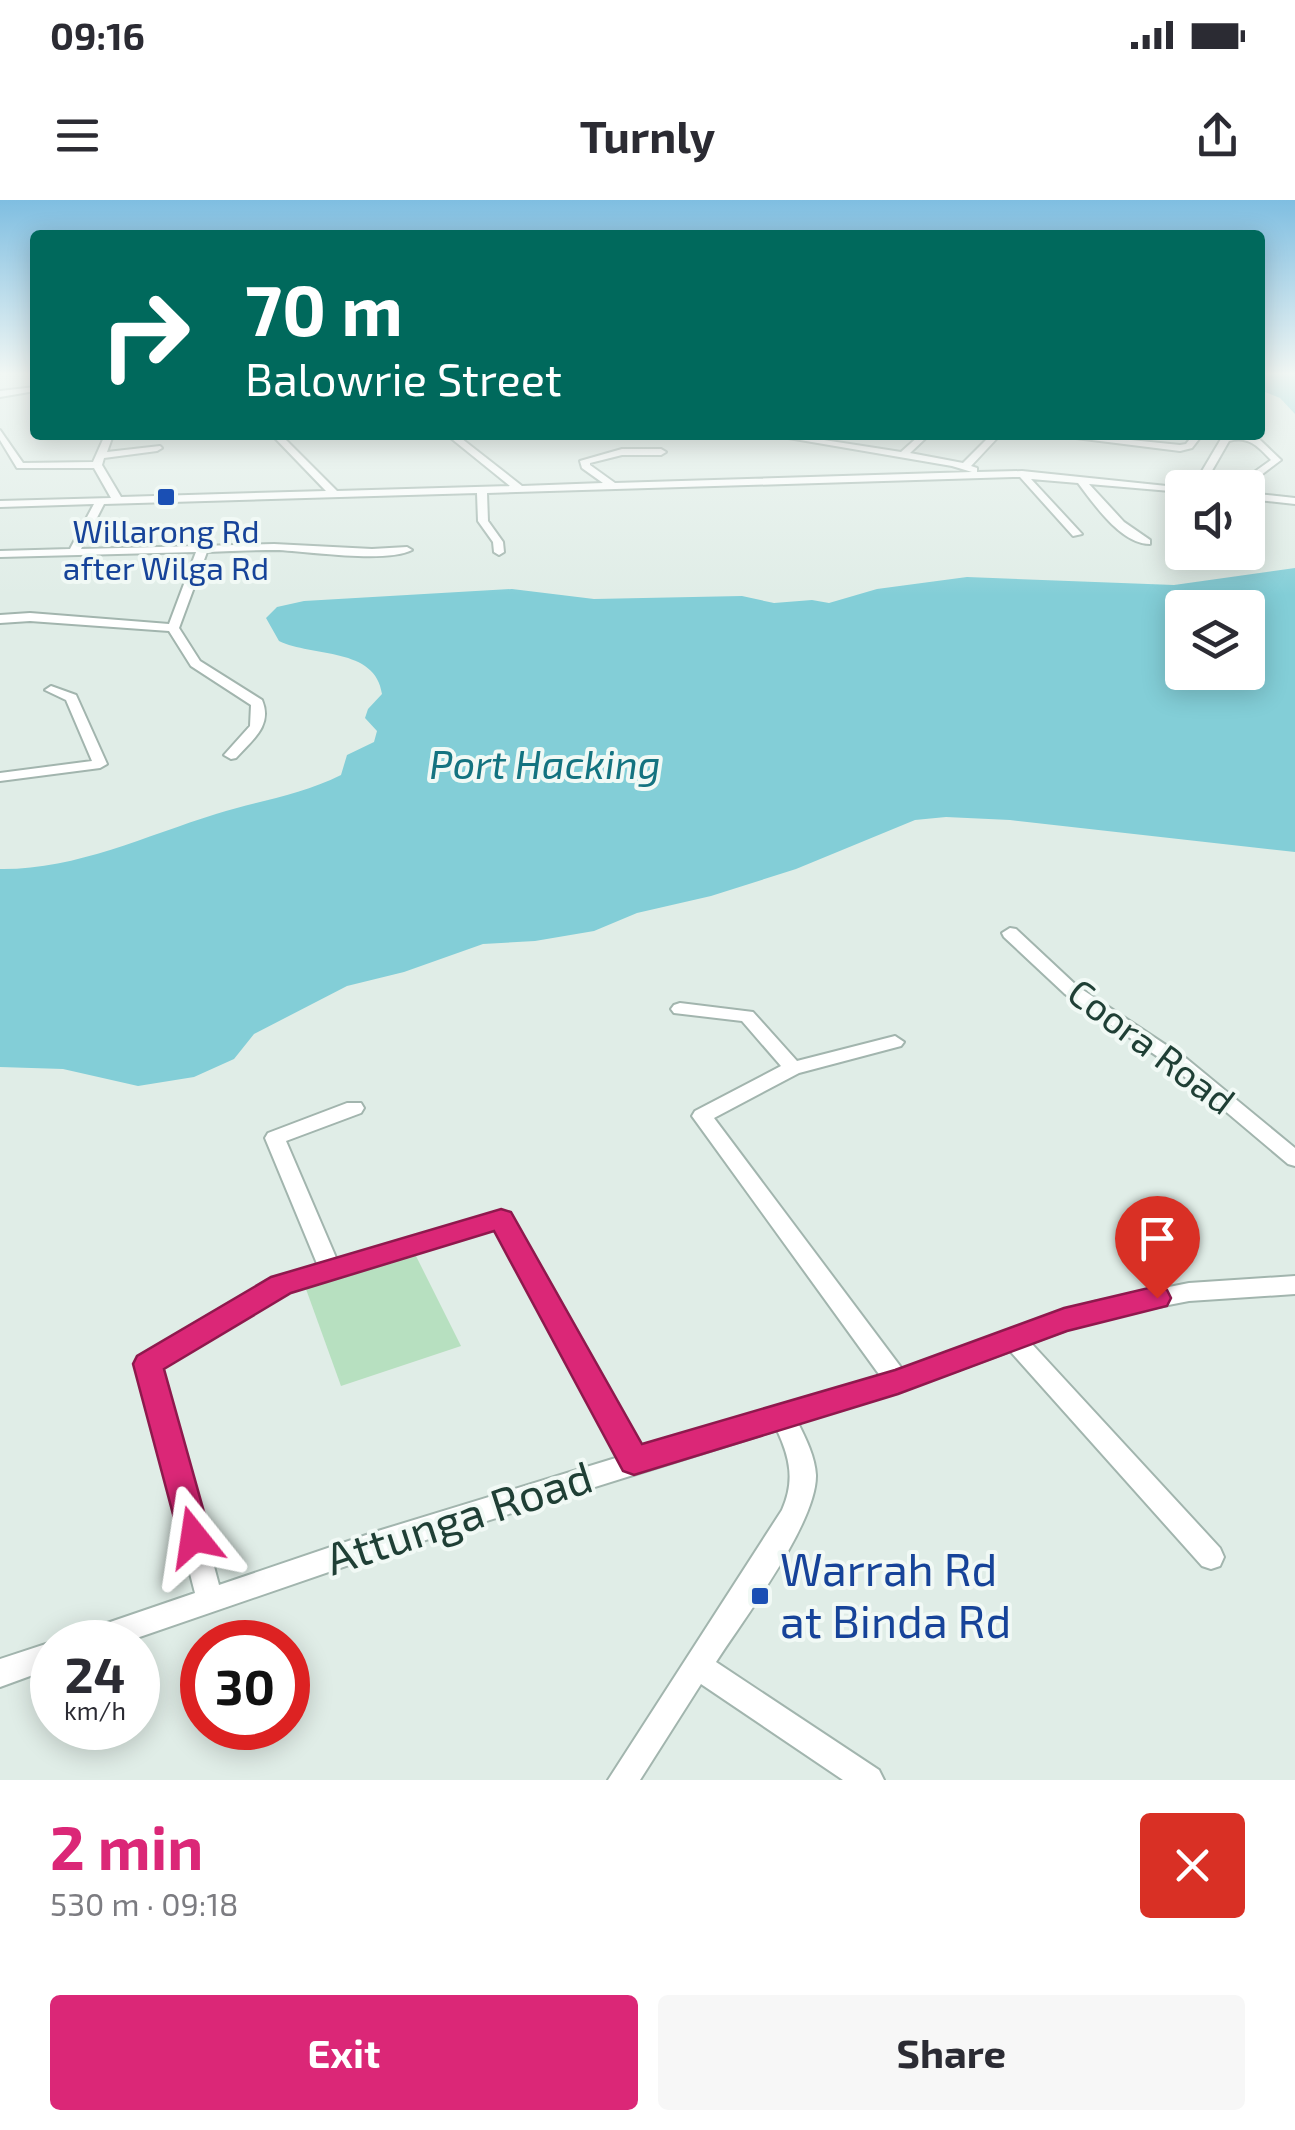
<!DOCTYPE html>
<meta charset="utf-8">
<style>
body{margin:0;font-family:"Exo 2",sans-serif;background:#f7f7f7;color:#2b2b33;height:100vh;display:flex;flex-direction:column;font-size:38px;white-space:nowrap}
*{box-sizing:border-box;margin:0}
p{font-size:32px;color:#7c7c81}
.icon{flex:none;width:55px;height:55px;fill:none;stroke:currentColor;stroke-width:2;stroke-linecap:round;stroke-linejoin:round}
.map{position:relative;height:1580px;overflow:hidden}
.side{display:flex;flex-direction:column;background:#fff;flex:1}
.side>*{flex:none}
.hud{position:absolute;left:30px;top:30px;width:1235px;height:210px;border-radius:10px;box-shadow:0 5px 25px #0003;background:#00695c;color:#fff;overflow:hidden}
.tools{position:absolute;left:1165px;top:270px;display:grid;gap:20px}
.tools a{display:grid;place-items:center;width:100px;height:100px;border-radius:10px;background:#fff;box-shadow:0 5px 25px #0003;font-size:50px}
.speed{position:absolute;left:30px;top:1420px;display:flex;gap:20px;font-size:50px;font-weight:700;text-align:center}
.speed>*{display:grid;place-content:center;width:130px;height:130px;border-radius:50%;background:#fff;box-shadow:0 5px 25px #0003;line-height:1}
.speed small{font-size:25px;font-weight:400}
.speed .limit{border:15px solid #d22;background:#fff;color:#111}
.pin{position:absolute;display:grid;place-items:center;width:85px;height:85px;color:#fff;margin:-102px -42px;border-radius:50% 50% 50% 0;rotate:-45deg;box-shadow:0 0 10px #0007}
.pin .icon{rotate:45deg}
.me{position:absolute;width:110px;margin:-55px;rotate:345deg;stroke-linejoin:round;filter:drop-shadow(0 0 8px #0008)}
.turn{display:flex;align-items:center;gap:35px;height:210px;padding:0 50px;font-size:45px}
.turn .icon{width:130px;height:130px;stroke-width:2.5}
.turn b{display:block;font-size:70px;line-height:85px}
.round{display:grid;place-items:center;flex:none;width:105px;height:105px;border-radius:10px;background:#f7f7f7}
.head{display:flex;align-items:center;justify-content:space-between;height:170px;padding:0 50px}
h1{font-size:60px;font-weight:700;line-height:75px;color:#db2777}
.button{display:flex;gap:20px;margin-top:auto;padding:20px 50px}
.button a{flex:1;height:115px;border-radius:10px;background:#db2777;color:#fff;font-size:40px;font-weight:700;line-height:115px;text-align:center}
.button a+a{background:#f7f7f7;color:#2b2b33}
.status{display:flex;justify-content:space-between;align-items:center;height:70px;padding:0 50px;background:#fff;direction:ltr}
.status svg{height:28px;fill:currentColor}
header{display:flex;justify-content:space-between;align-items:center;height:130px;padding:0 50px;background:#fff;font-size:45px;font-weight:700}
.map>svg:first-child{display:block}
.green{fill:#b7e0c0}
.water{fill:#83ced7;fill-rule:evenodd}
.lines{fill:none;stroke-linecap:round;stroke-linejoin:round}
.minor-casing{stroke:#a2b5ae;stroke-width:4}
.minor{fill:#fff;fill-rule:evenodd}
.route{fill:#db2777;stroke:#8e194d;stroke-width:2.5}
.transit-dot{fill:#1a4fb4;stroke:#f1f9f5;stroke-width:4}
.labels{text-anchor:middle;stroke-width:8;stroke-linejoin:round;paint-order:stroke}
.far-transit-label{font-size:32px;fill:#164399;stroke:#f1f9f5}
.street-label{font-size:38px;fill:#1f3f35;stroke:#f1f9f5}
.water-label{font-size:40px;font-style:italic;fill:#147380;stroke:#f1f9f5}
.near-street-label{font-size:45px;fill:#1f3f35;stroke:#f1f9f5}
.near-transit-label{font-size:45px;fill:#164399;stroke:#f1f9f5;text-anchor:start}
</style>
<div class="status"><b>09:16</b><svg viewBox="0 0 49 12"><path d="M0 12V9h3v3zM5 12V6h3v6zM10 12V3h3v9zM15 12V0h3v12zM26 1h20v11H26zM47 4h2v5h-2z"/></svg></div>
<header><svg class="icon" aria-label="menu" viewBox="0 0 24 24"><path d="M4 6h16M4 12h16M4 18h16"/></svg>Turnly<svg class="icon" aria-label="share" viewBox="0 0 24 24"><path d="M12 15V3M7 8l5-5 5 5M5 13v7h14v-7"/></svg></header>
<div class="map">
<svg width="1295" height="1580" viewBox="0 0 1295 1580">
<rect width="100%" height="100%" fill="#e0ede7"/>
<!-- green -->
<path class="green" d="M410 1044 461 1146 341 1186 302 1078Z"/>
<!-- water -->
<path class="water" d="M1260 174H1295V214L1280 198 1260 190Z
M1295 368V652L1010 620 946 617 915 620 796 669 711 696 637 713 594 731 535 741 483 744 404 772 347 786 254 834 234 859 194 877 138 886 63 869 0 867V669C75 670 145 636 216 614 258 601 301 595 341 575L347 555 374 542 377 531 365 518 368 509 382 494C376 447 312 457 279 441L266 418 277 407 304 401 512 389 594 399 742 396 774 403 812 400 829 403 877 389 967 377 1174 385ZM1182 408H1248V472H1182Z"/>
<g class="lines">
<!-- minor casing -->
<g class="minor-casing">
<path id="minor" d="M35 187V191L0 197V191Z
M0 230 23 263 93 262 105 235H113L107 252 160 246 162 248 157 251 104 258 102 265 121 297 326 291 272 235H281L337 291 510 286 447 235H457L522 286 603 283 582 268 580 261 622 249H661L666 252 661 255H622L590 263V265L615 283 972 272 952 266 771 235H792L901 252 920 235H929L910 253 963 263 991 235H1000L971 266 977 268V272L1022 271 1186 288H1182V292L1089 284 1124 322 1150 340V344C1121 344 1094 304 1078 283L1031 279 1082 334 1073 336 1020 277H1013L487 293 488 321 503 342 504 352 499 355 494 352 493 342 478 321 477 293 104 304 81 349 274 344 372 349 407 347 412 350C387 363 311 352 279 350 255 350 231 351 207 352L179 428 200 461 262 500C273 526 252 540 236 558L231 559 224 555 250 526 251 505 191 466 169 431 30 421 0 423V415L30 413 169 424 196 352 0 357V351L70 349 94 304 0 307V301L111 298 94 268H17L0 240Z
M1052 235H1082L1180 245 1186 244 1193 235H1202L1192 248 1180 251Z
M1228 235 1257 237 1281 260 1244 288H1232L1271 260C1259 247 1248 235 1229 241L1202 288H1192L1221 239Z
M1248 293 1295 298V304L1248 299Z
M51 486 76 495 107 564 100 568 0 581V573L92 561 66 500 45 490Z
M1010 728 1016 729 1077 786 1187 859 1295 948V966L1288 964 1173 867 1065 794 1004 737 1002 733Z
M680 803 753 812 797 861 895 836 904 842 901 846 799 873 714 918 903 1170 1094 1102 1189 1083 1295 1076V1094L1189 1101 1096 1119 1031 1143 1220 1348 1224 1357 1220 1366 1211 1369 1202 1366 1010 1151 898 1192 798 1223C806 1239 815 1257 816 1275 817 1323 743 1420 716 1462L879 1570 884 1580H843L701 1484 640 1580H608L782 1310C795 1281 790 1258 777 1230L378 1355 125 1442H74L78 1433 195 1393 136 1164 140 1157 274 1079 318 1066 265 938 268 933 347 903H361L364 908 361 913 286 941 337 1060 501 1011 508 1014 641 1251 881 1177 692 916 695 911 781 866 742 821 674 813 671 809 674 805ZM496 1028 619 1257 378 1331 219 1385 161 1168 289 1091Z
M52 1442H54L52 1468 0 1487V1459Z"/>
</g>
<!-- minor -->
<use href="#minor" class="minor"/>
</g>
<!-- sky -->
<linearGradient id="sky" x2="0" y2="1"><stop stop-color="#7fbee1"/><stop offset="0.44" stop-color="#f1f7f4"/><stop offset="1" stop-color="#f1f7f4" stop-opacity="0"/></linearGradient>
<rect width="1295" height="395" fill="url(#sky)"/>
<!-- route -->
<path class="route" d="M501 1009 511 1012 642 1244 895 1170 1064 1108 1157 1086 1167 1090 1171 1098 1167 1106 1067 1131 898 1194 634 1275 623 1271 494 1031 291 1093 164 1169 211 1337 206 1348 194 1353 182 1348 133 1164 137 1156 271 1077Z"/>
<!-- markers -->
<g class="transit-dot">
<rect x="156" y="287" width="20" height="20" rx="5"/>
<rect x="750" y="1386" width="20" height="20" rx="5"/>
</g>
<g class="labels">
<!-- far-transit labels -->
<g class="far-transit-label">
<text x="166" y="343">Willarong Rd<tspan x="166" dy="37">after Wilga Rd</tspan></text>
</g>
<!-- street labels -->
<g class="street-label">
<text transform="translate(1151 847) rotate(37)" y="13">Coora Road</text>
</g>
<!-- water labels -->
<g class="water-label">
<text x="545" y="579">Port Hacking</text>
</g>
<!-- near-street labels -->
<g class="near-street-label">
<text transform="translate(459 1318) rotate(-18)" y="16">Attunga Road</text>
</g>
<!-- near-transit labels -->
<g class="near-transit-label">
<text x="780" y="1386">Warrah Rd<tspan x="780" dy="52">at Binda Rd</tspan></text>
</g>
</g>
</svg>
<div class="tools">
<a><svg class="icon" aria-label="sound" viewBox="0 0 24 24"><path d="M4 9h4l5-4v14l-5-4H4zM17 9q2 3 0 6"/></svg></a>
<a><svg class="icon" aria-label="layers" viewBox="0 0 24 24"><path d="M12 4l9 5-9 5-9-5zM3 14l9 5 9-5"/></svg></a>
</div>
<div class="speed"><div>24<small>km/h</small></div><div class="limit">30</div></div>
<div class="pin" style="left:1157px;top:1098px;background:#d93025"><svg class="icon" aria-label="arrive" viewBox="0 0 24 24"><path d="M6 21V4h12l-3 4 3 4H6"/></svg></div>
<svg class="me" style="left:194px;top:1337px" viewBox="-20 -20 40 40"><path d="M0-17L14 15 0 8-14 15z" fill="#db2777" stroke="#fff" stroke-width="4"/></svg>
<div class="hud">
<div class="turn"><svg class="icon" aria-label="right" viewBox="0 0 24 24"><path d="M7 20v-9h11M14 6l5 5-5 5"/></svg><div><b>70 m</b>Balowrie Street</div></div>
</div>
</div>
<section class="side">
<div class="head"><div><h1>2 min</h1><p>530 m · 09:18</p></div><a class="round" style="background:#d93025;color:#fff"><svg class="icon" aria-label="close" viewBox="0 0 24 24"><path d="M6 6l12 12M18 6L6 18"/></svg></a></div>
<div class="button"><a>Exit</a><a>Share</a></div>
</section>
